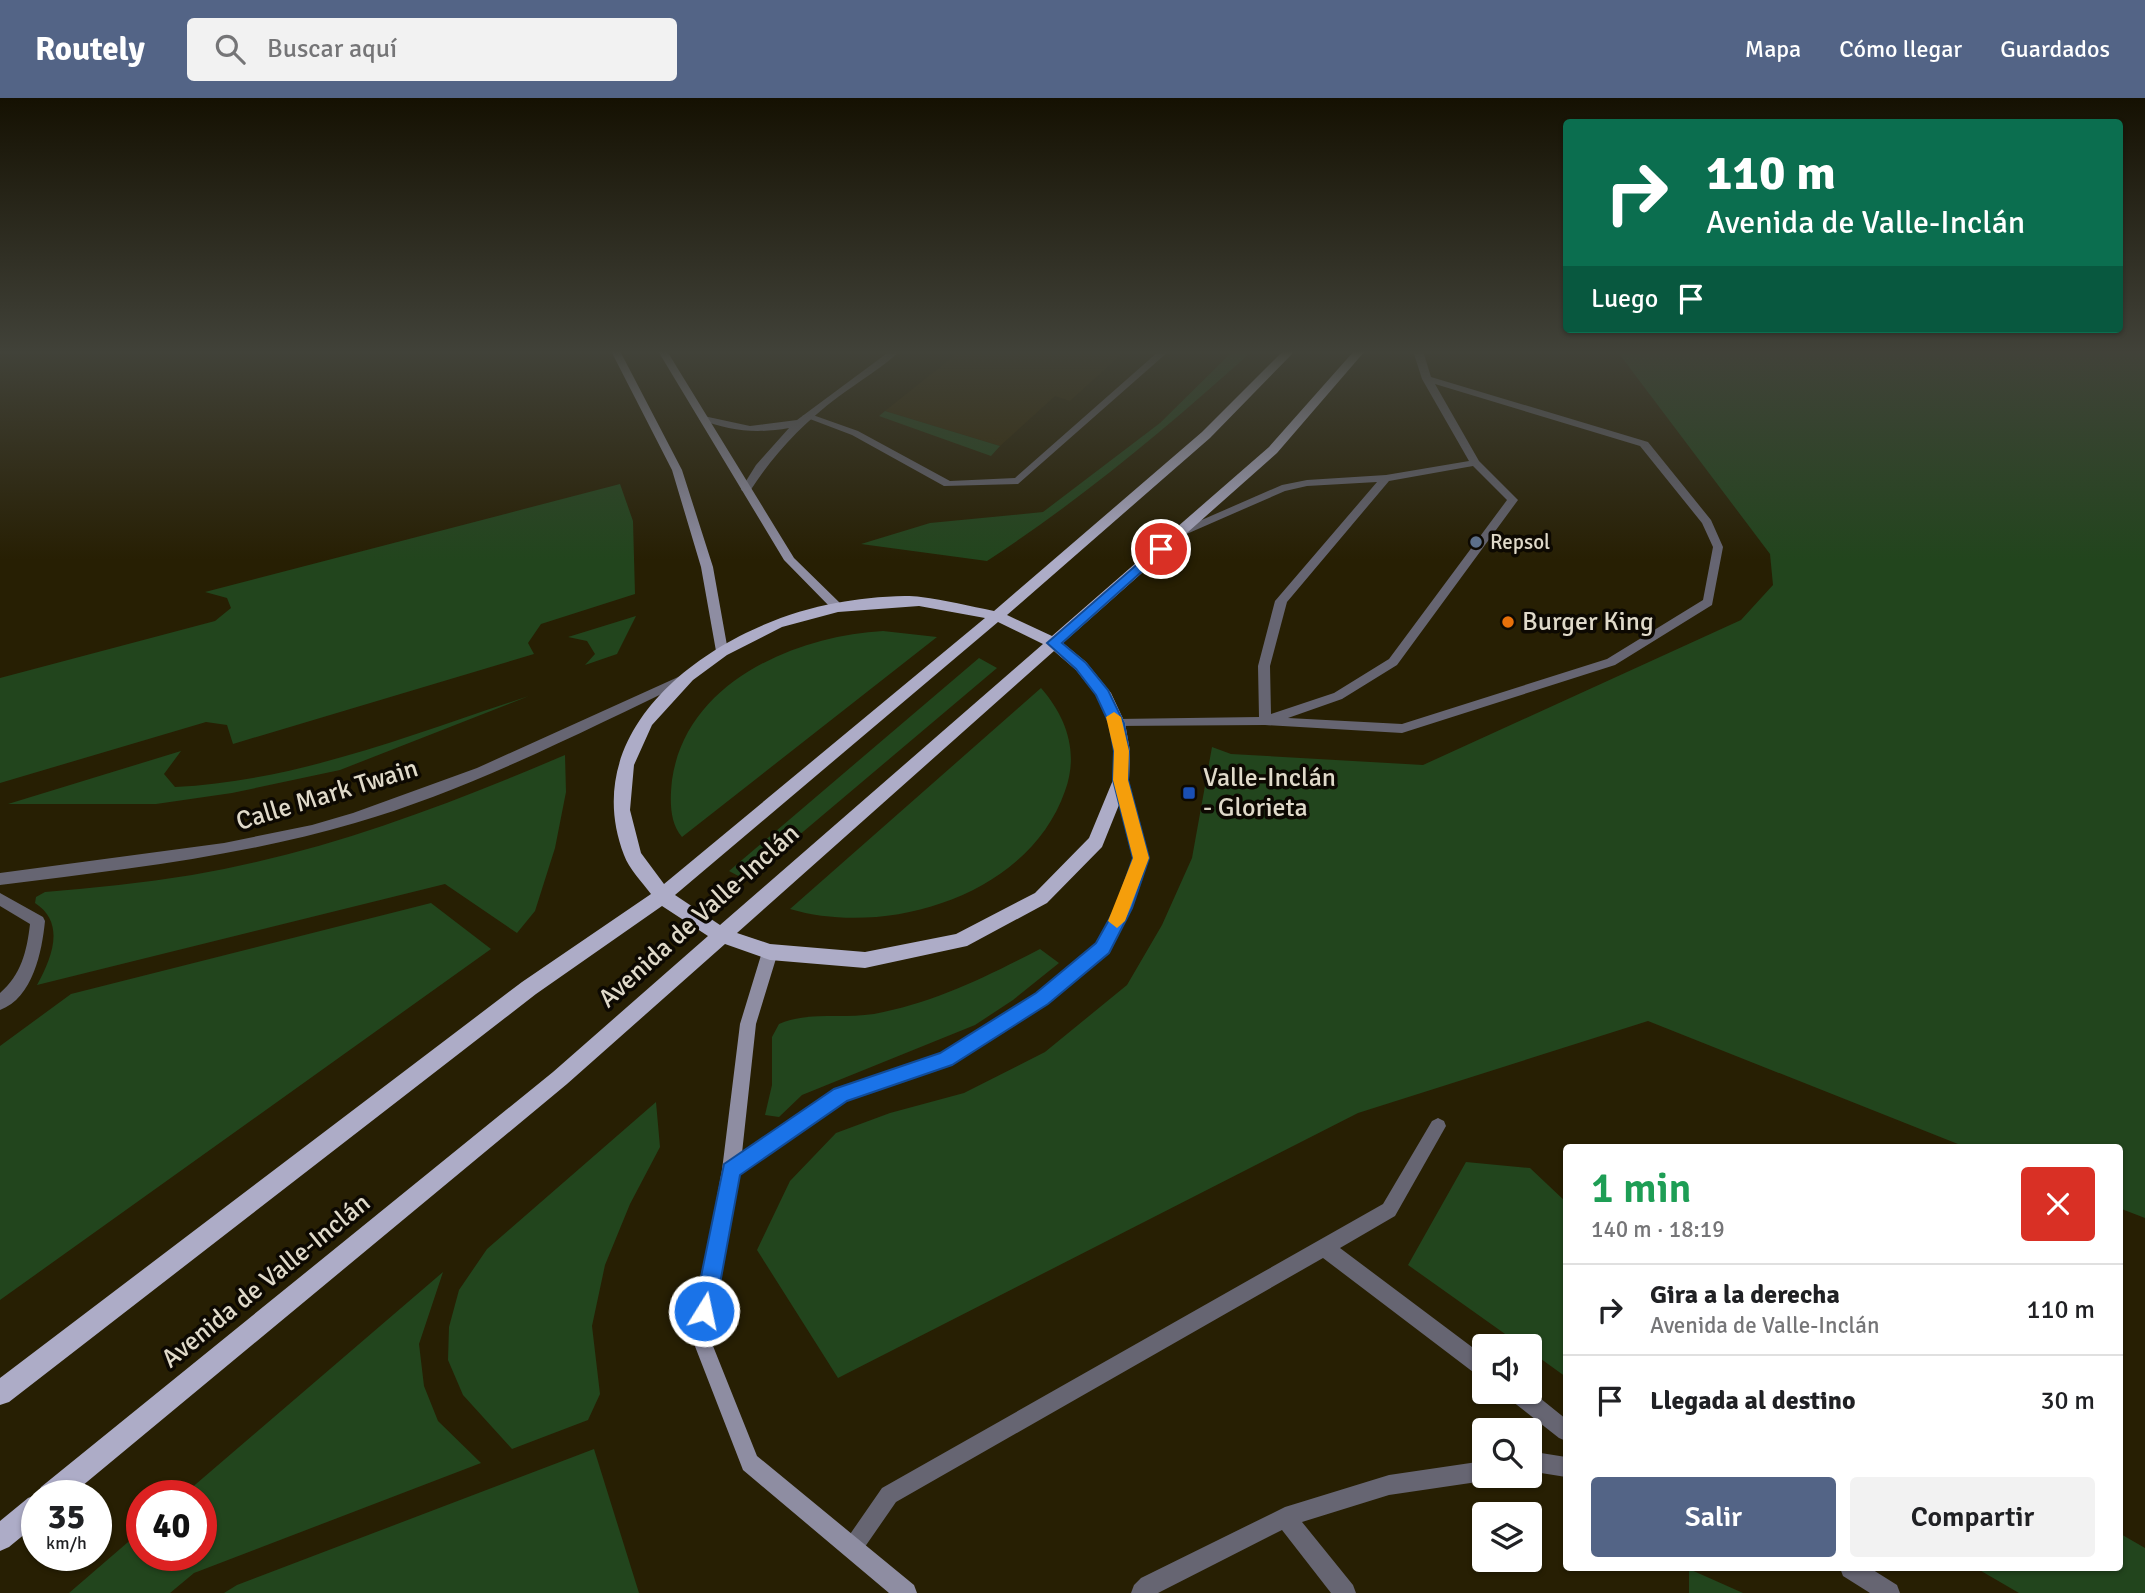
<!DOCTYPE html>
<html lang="es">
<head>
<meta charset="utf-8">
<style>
  :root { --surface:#fff; --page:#f2f2f2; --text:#202124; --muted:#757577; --line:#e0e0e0; --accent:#536486 }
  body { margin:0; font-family:Signika,sans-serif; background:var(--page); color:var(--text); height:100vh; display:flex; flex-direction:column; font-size:26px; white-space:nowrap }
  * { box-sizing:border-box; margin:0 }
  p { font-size:23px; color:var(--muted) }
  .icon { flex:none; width:38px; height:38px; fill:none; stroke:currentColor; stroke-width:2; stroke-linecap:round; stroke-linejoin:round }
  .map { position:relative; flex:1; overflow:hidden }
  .sheet { position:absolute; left:1563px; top:1046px; width:560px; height:427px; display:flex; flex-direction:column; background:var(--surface); border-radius:7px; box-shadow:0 2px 5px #0004 }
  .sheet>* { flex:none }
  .hud { position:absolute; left:1563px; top:21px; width:560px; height:214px; border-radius:7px; box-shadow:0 2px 5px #0004; background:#0b6e4f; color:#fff; overflow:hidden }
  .buttons { position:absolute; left:1472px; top:1236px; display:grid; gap:14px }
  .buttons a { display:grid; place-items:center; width:70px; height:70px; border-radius:7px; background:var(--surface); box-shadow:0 2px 5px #0004; font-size:35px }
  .speed { position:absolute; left:21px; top:1382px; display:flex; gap:14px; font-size:35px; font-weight:700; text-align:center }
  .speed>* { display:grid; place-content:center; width:91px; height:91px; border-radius:50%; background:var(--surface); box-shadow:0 2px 5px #0004; line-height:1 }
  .speed small { font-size:18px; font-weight:400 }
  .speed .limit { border:10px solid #d22; background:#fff; color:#111 }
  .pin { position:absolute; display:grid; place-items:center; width:60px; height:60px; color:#fff; margin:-30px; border:4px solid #fff; border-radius:50%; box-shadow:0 2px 7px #0007 }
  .me { position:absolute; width:77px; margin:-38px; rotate:10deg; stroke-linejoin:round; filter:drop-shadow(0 0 5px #0008) }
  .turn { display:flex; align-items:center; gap:24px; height:147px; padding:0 28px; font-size:32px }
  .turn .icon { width:91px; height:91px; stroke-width:2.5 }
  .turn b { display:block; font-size:49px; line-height:60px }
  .then { display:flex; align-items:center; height:66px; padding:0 28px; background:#0003; gap:14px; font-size:26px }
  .round { display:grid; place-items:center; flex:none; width:74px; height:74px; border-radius:7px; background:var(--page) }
  .overview { display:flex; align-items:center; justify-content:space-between; height:119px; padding:0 28px }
  h1 { font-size:42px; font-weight:600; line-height:52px; color:#1e9e55 }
  .cta { display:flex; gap:14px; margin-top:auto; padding:14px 28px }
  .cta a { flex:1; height:80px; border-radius:7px; background:var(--accent); color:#fff; font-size:28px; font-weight:600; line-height:80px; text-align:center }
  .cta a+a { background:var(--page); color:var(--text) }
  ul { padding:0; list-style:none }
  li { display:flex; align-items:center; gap:21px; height:91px; padding:0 28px; border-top:2px solid var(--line) }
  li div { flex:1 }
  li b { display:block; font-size:26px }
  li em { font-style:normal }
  header { display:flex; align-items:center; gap:42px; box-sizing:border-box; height:98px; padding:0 35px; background:var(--accent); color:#fff }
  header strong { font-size:33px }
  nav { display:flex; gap:38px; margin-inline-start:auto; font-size:24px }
  .search { width:490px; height:63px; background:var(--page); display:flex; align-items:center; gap:18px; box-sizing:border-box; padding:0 24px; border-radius:7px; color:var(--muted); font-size:26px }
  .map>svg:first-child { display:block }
  .built { fill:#322704 }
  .green { fill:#22451d }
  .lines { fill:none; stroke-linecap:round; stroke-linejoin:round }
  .lane { fill:#666572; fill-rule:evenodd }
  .street { fill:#666572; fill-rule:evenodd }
  .secondary { fill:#8e8da2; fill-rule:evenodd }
  .primary { fill:#adacc7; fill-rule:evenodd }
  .route { fill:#1a73e8; stroke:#114b97; stroke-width:2 }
  .slow { fill:#f59e0b }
  .service-dot { fill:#5c6f8a; stroke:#0d0902; stroke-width:2.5 }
  .food-dot { fill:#e8710a; stroke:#0d0902; stroke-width:2.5 }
  .transit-dot { fill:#1a4fb4; stroke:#0d0902; stroke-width:2.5 }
  .labels { text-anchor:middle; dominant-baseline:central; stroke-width:7; stroke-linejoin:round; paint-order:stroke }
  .far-poi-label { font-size:21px; fill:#e0daca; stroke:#0d0902; text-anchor:start }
  .poi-label { font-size:26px; fill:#e0daca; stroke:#0d0902; text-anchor:start }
  .street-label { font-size:26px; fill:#e0daca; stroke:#0d0902 }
</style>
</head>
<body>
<header>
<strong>Routely</strong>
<div class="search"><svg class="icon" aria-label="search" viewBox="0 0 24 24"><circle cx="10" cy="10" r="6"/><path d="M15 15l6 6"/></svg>Buscar aquí</div>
<nav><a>Mapa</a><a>Cómo llegar</a><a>Guardados</a></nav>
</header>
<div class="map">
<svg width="2145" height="1495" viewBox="0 0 2145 1495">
  <rect width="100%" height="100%" fill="#271f03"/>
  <!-- built -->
  <path class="built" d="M960 253H1125L1070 303 1055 298 1000 348 885 313Z"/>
  <!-- green -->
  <path class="green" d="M1233 253H1252C1168 329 1082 401 987 463L861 446 930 425 1043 414 1160 325Z
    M1617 253H2145V1120L2119 1110V1050H1968L1648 923 1358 1015 838 1280 757 1152 790 1083 836 1035 890 1015 964 995 1045 954 1127 887 1162 827 1192 760 1212 649 1231 656 1423 667 1741 522 1773 487 1770 456Z
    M885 313 1000 348 991 358 879 318Z
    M620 386 633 423 635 496 541 526 528 545 534 556 233 646 227 627 206 624 0 685V580L215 523 231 510 227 500 205 494Z
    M636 518 617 556 585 567 595 556 587 543 568 539Z
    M883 533 937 539 682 739C669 724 670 701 672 682 686 584 795 538 883 533Z
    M979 560 997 570 746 782 729 773Z
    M1041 590C1067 620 1079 655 1065 693 1029 797 888 840 790 811Z
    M529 598 340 672 232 695 156 706H8L181 653 164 676 175 689C298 683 413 636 529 598Z
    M565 657 566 694 555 750 535 813 517 835 445 786 37 887C52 860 66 825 35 805L36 799 45 794C94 790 143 785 192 777 322 755 445 708 565 657Z
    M431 805 491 851 0 1202V948L71 896Z
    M1040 851 1059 865 1013 902 975 927 802 997 779 1019 765 1017 772 987V939L779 926C809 913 842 921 874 916 934 905 986 879 1040 851Z
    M656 1004 660 1049 630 1106 605 1167 592 1228 600 1296 588 1322 512 1351 463 1297 448 1262 449 1229 459 1192 487 1151Z
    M1466 1064 1530 1070 1566 1104V1279L1530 1253V1248H1522L1408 1167Z
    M443 1174 419 1246 424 1288 438 1323 481 1365 194 1475 170 1495H69L142 1432V1458H201V1398H182Z
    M594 1351 639 1495H224L237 1487Z
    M2119 1435 2145 1450V1495H2019L1976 1470H2119Z
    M1689 1471 1743 1495H1689Z"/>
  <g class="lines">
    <!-- lane -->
    <path class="lane" d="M1159 253H1169L1018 386 944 388 852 337 802 318 810 316 858 333 950 383 1015 380Z
      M1413 253H1423L1431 279 1648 344 1711 422 1723 449 1712 507 1615 567 1402 635 1265 627 1112 628 1111 625 1112 622 1117 621 1259 619 1258 568 1275 503 1377 384 1307 388 1285 393 1182 438H1174V434L1282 387 1307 382 1386 377 1469 363 1422 281ZM1435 286 1640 348 1702 425 1713 449 1703 502 1607 561 1402 626 1288 620 1342 601 1397 567 1518 402 1479 363ZM1473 368 1507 402 1389 561 1334 595 1271 616 1270 568 1287 504 1389 383Z
      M1438 1020 1444 1023 1446 1028 1395 1118 1340 1150 1484 1258V1280L1477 1277 1323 1160 896 1404 860 1456 853 1460 846 1456 842 1449 846 1442 882 1390 1383 1106 1432 1023Z
      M1530 1292 1566 1321V1343L1559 1340 1508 1300 1505 1293Z"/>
    <!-- street -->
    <path class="street" d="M890 253H900C882 270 858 284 838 299 802 326 774 356 750 393H742L741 391 756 367 789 330C756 336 730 333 699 321V317L750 328 797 322Z
      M687 575 691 576 693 579 691 582C581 634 472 691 355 725 239 759 119 772 0 787V775L224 745 312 727 353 715 477 670Z
      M0 795 43 819 45 823C42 853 33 900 0 912V895C21 877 27 853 30 826L0 808Z
      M1541 1355 1566 1359V1379L1541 1375 1530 1376V1356Z
      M1484 1363V1377H1492L1484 1383 1389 1397 1302 1424 1353 1487 1356 1495H1331L1282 1432 1158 1495H1131L1134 1487 1141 1480 1285 1409 1389 1377Z
      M1840 1470H1870L1897 1487 1900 1495H1870L1843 1478Z"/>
    <!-- secondary -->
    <path class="secondary" d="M611 253H620L682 372 713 469 728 553 726 556H718L716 553 701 469 672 372Z
      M658 253H667L794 460 841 506V512H833L784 462Z
      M1121 677 1128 682 1148 760 1131 810 1107 854 1047 906 952 966 846 1003 739 1077 709 1238 757 1358 914 1487 917 1495H889L743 1372 691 1238 722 1072 740 926 762 854 765 850 770 848 775 850 778 854 756 926 742 1055 835 992 941 956 1037 896 1097 846 1117 809 1134 760 1114 682Z"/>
    <!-- primary -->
    <path class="primary" d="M1283 253H1295L1210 340 1007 517 1052 538 1269 349 1354 253H1365L1277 355 1063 545 1086 564 1111 595 1125 625 1130 653 1129 682 1102 749 1047 805 967 848 865 870 770 862 725 846 567 986 70 1398H37V1426L9 1449 0 1453V1423L28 1400 38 1396 41 1389 553 974 708 838 662 808 536 896 9 1304 0 1307V1280L522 884 651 796C642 784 629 771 624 757 573 623 723 525 836 505 859 501 899 496 921 499 945 502 970 508 994 513L1202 334ZM919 508 985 520 664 786 641 755 630 712 634 667 652 627 693 582 727 557 782 529 838 514ZM998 524 1043 546 720 827 675 797ZM1054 553 1076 572 1096 597 1109 625 1114 653 1113 682 1089 740 1035 795 956 836 865 854 770 846 737 835Z"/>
  </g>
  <!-- sky -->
  <linearGradient id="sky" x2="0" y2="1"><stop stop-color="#151102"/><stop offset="0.55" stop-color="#414239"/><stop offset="1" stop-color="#414239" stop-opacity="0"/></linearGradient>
  <rect width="2145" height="462" fill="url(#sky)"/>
  <!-- route -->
  <path class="route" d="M1157 449 1167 451 1062 545 1086 565 1108 592 1124 625 1129 653 1128 682 1149 760 1132 810 1109 855 1048 906 952 967 847 1003 740 1077 715 1213 712 1221 704 1224 697 1221 694 1213 724 1066 834 991 940 955 1036 895 1096 845 1116 809 1133 760 1113 682 1114 653 1109 625 1096 597 1076 571 1047 545Z"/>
  <!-- slow -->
  <path class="slow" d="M1114 614 1121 619 1129 653 1128 682 1149 760 1125 823 1117 830 1108 823 1133 760 1113 682 1114 653 1106 619Z"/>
  <!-- markers -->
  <circle class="service-dot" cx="1476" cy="444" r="7"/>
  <circle class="food-dot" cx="1508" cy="524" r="7"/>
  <rect class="transit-dot" x="1182" y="688" width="14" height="14" rx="3.5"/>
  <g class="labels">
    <!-- far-poi labels -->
    <g class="far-poi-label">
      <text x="1490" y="444">Repsol</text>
    </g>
    <!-- poi labels -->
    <g class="poi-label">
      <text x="1522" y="524">Burger King</text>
      <text x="1203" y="680">Valle-Inclán<tspan x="1203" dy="30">- Glorieta</tspan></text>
    </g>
    <!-- street labels -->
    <g class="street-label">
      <text transform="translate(327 697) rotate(-17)">Calle Mark Twain</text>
      <text transform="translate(699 818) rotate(-42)">Avenida de Valle-Inclán</text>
      <text transform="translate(266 1183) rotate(-39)">Avenida de Valle-Inclán</text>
    </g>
  </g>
</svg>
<div class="buttons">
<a><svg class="icon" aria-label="sound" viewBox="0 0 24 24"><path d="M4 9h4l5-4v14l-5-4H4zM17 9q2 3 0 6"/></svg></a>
<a><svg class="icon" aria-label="search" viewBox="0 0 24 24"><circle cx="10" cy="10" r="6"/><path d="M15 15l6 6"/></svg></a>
<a><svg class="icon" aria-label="layers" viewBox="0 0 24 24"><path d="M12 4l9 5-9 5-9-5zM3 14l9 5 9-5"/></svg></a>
</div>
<div class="speed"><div>35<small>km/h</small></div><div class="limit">40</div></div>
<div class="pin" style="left:1161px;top:451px;background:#d93025"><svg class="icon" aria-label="arrive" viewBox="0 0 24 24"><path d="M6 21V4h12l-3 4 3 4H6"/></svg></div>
<svg class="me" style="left:704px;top:1213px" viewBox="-20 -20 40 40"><circle r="17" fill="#1a73e8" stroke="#fff" stroke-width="3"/><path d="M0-11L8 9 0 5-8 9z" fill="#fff"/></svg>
<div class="hud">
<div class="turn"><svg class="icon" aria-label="right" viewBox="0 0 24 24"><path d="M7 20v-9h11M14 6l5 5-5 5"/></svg><div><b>110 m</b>Avenida de Valle-Inclán</div></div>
<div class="then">Luego<svg class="icon" aria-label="arrive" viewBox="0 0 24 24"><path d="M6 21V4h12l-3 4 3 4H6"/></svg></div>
</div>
<section class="sheet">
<div class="overview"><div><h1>1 min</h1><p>140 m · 18:19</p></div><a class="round" style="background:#d93025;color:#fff"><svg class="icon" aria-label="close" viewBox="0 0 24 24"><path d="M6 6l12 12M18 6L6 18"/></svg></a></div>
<ul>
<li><svg class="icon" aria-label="right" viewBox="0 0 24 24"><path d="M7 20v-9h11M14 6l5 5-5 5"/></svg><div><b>Gira a la derecha</b><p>Avenida de Valle-Inclán</p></div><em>110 m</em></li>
<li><svg class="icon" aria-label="arrive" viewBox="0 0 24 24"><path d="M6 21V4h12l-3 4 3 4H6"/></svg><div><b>Llegada al destino</b></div><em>30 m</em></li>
</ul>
<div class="cta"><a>Salir</a><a>Compartir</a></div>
</section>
</div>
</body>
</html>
